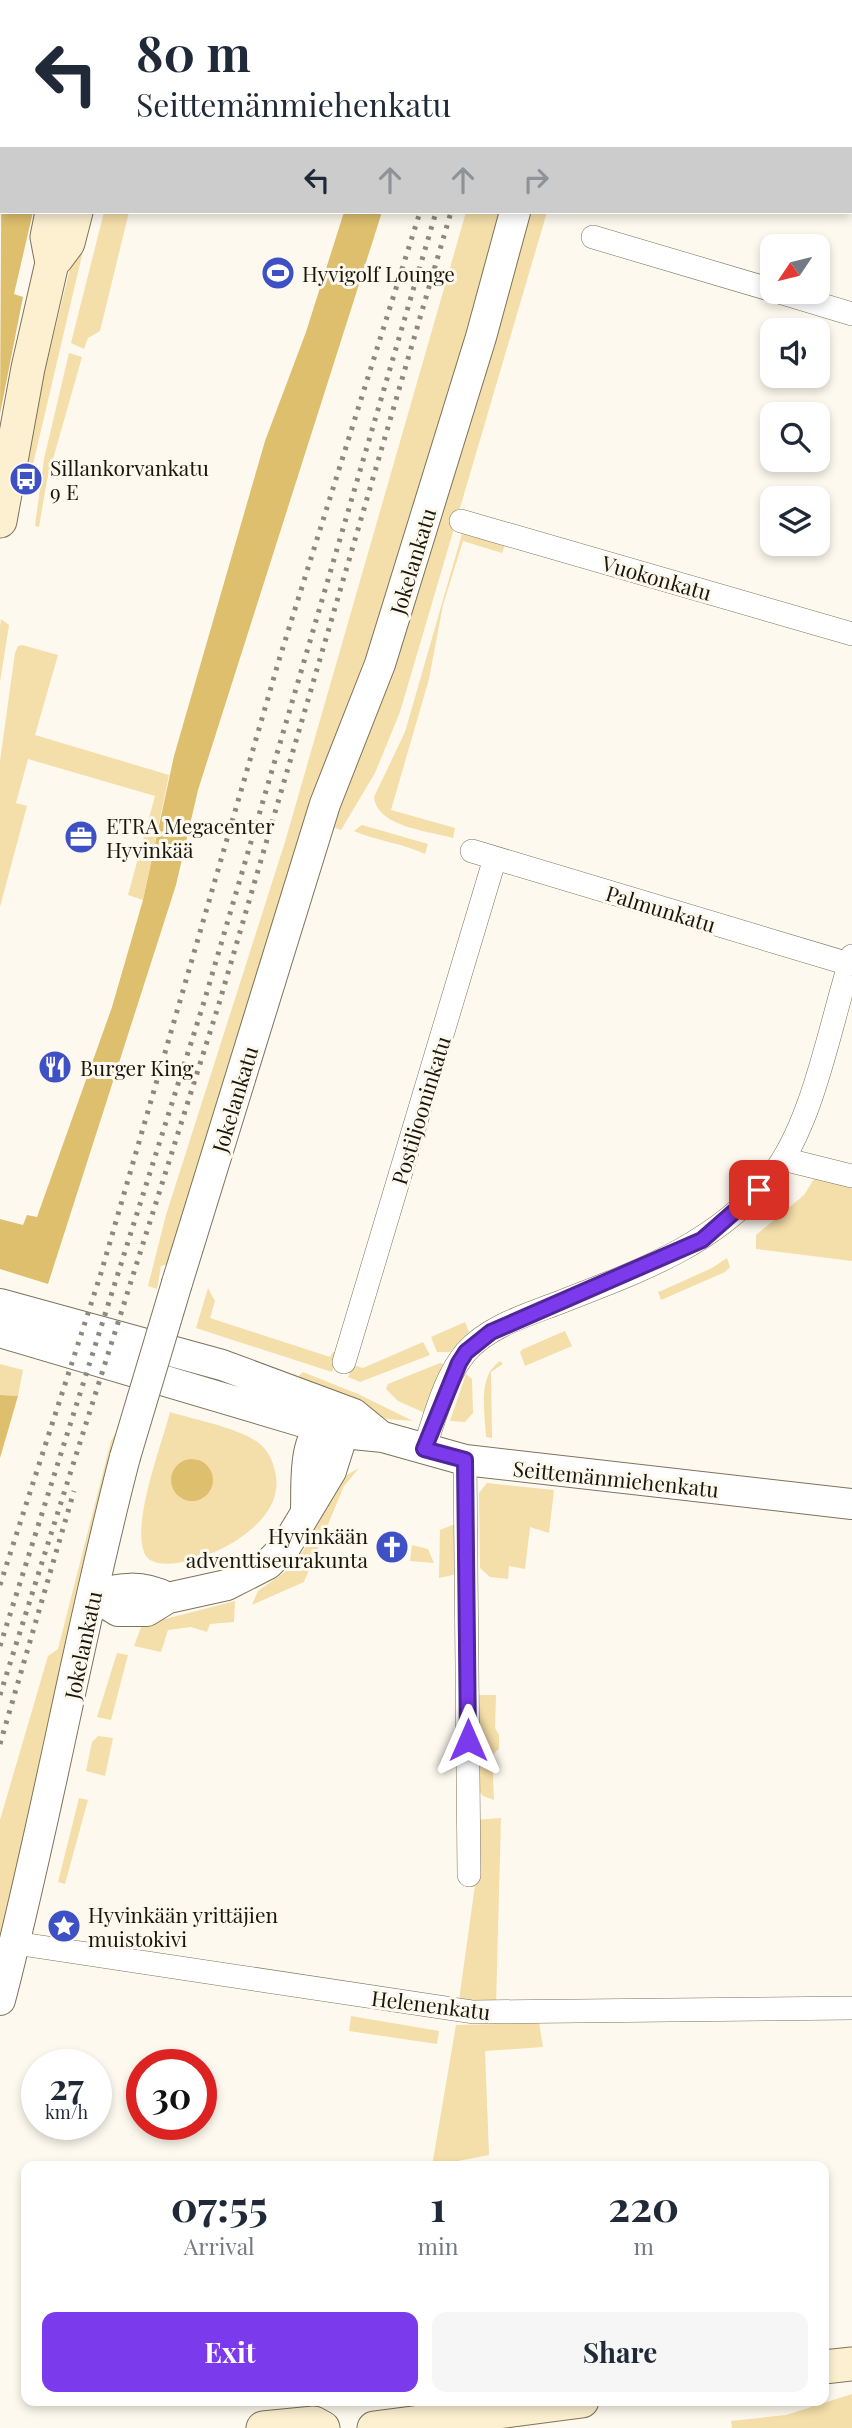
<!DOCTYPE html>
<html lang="en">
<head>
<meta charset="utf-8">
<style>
  :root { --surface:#fff; --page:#f6f6f7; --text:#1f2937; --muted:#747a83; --accent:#7c3aed }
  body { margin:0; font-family:"Playfair Display",serif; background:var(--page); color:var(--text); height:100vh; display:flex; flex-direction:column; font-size:26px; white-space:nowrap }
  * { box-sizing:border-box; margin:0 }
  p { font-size:23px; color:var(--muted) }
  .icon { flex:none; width:38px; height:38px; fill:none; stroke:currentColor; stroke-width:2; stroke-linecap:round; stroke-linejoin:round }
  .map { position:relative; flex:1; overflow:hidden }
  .sheet { position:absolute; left:21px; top:2161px; width:808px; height:245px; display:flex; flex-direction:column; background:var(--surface); border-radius:14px; box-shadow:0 4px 10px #0003 }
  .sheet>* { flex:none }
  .guide { position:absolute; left:0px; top:0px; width:852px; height:214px; box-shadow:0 4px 10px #0003; background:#fff; color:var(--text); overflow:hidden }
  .needle { width:46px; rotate:235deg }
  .tools { position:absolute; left:760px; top:234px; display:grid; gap:14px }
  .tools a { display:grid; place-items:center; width:70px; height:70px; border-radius:14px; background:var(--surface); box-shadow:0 4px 10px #0003; font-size:35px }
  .speed { position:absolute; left:21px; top:2049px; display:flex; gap:14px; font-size:35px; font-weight:700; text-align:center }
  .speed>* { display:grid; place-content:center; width:91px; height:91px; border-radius:50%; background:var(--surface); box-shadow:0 4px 10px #0003; line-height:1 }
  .speed small { font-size:18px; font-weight:400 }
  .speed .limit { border:10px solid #d22; background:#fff; color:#111 }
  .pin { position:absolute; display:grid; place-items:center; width:60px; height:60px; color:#fff; margin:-30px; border-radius:14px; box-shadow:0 4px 10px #0006 }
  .me { position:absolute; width:77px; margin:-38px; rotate:0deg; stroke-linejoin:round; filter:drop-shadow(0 0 5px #0008) }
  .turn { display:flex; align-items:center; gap:24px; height:147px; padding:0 21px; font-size:32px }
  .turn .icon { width:91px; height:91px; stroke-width:2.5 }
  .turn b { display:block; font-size:49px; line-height:60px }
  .lanes { display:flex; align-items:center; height:66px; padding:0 21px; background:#0003; justify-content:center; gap:35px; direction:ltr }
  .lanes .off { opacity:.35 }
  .eta { display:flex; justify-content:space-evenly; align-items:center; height:119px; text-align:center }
  .eta b { font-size:42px; font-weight:700; line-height:49px }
  .cta { display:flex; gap:14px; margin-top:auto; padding:14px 21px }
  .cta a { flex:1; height:80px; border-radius:14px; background:var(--accent); color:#fff; font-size:28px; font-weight:700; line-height:80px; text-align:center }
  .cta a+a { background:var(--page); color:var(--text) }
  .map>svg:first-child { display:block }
  .green { fill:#f4dea9; fill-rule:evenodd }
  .forest { fill:#debf6e }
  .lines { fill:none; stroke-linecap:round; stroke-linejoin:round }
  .minor-casing { stroke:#7d735b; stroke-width:24 }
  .tertiary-casing { stroke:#7d735b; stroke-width:32 }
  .secondary-casing { stroke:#7d735b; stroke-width:35 }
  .minor { stroke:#fff; stroke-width:23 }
  .tertiary { stroke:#fff; stroke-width:30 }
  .secondary { stroke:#fcf0d0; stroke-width:33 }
  .rail { stroke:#8d897f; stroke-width:5; stroke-dasharray:3.5 7; stroke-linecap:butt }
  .tertiary-bridge-casing { stroke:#7d735b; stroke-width:32; stroke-linecap:butt }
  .tertiary-bridge { stroke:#fff; stroke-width:30 }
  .route-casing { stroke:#51269a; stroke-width:18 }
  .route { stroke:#7c3aed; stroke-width:12 }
  .labels { text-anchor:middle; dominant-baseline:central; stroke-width:6; stroke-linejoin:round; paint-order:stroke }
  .poi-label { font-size:21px; fill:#1b170e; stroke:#fef9ee; text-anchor:start }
  .street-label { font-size:21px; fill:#1b170e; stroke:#fef9ee }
</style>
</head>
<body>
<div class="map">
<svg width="852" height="2428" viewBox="0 0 852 2428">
  <rect width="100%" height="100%" fill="#fef9ee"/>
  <!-- green -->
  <path class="green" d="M104 212H129L100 331 88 338 84 349 71 343Z
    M466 212H502L385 610 299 838 168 1264 161 1266 157 1289 148 1286 166 1215 285 842Z
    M528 212H547L400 712 375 773 341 830 332 827 398 652Z
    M80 228 86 238 31 473 25 472 39 395Z
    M69 353 82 357 47 480 39 527 35 526 44 459Z
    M462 534 505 545 502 553 463 541 443 605 429 679 391 810 455 828 453 838C429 831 377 827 374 797L405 732Z
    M1 619 9 625 0 682V627Z
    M22 645 58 655 35 735 169 775 143 900 128 895 155 796 28 759 16 803 27 806 0 907V761L15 653 18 646Z
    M362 825 428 844 425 854C402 843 377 841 354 831Z
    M814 1179 852 1187V1261L756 1249V1235L804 1195Z
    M727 1258 730 1267 725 1272 661 1300 658 1292 661 1291 712 1268Z
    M208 1288 215 1301 210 1318 330 1357 333 1352 339 1354 332 1372 196 1328Z
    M465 1322 469 1332 450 1352H437L431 1337Z
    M565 1331 572 1346 525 1366 520 1352 523 1349Z
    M423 1342 430 1355 360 1382 348 1377 353 1365 363 1368Z
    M500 1361 503 1364 491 1372 492 1438 486 1437C485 1412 477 1377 500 1361Z
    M440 1363 444 1364 425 1413 398 1401 386 1389 388 1384Z
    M0 1364 23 1370 18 1396 0 1395Z
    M303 1372 358 1394 413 1421 387 1419 293 1381Z
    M466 1374 472 1379 473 1413 465 1422 450 1421Z
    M170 1412C196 1420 240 1428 260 1444 269 1452 273 1461 275 1472 292 1535 164 1583 146 1556 129 1529 162 1444 170 1412ZM194 1459 200 1461 213 1477 210 1491 199 1499C184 1500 173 1496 171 1479L181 1462Z
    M121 1424 11 1904 0 1934V1820L48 1656 58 1649 111 1441Z
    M359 1468 344 1486 304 1582 252 1605 258 1591 285 1572 303 1551 343 1477Z
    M487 1483 554 1490 549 1533 530 1527 525 1569 509 1566 508 1579 490 1577 480 1568 479 1493Z
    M455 1524 457 1574 439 1578 440 1530Z
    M412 1545 428 1549 434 1563 410 1561Z
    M235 1601 234 1622 210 1624 207 1632 191 1627 168 1630 161 1652 134 1646 142 1625Z
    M117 1653 128 1655 111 1720 97 1717Z
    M478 1695H496L495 1728 499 1735V1749L492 1755 494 1800 483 1796 476 1787Z
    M98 1736 113 1738 105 1776 86 1771 92 1742Z
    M79 1798 88 1800 65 1884 58 1882Z
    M501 1818 496 2003 459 2000 476 1878 475 1820Z
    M351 2016 439 2031 437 2044 349 2031Z
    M539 2023 543 2047 485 2051 489 2155 432 2166 456 2025Z
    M852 2394V2428H732L731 2421 786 2415Z"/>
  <!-- forest -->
  <path class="forest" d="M2 74V212H33L14 294 23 297 0 414Z
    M344 212H382L198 790 176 885 48 1284 0 1269V1219L23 1225 27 1215 37 1217 112 1007 143 900 174 756 265 441 306 332Z
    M0 1395 18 1396 0 1458Z
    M171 1480a21 21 0 1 1 42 0a21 21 0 1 1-42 0Z"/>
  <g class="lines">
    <defs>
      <path id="minor" d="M10 2V0
        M0 41 2 34
        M593 237 772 290
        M779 292 852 314
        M461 521 852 634
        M472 851 849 964
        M783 1159 852 1176
        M344 1362 495 858
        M424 1449C435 1418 444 1378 466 1352 489 1326 527 1315 558 1303 639 1271 712 1247 770 1178 814 1124 830 1023 852 956
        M465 1460 469 1875
        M15 1943 473 2012 852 2008"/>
      <path id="tertiary" d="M572 2 573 0
        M177 1283 325 804 380 664 481 337 515 212
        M0 1304 222 1365 354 1414 382 1437
        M0 1332 317 1426 343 1433 383 1437 465 1460 852 1504
        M306 1510C307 1475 302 1438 332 1414
        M92 1595 118 1611H147L168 1598 227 1585 268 1564 286 1546 331 1471 343 1433 340 1414
        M92 1595C121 1588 141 1584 168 1598
        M0 2000C47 1820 78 1637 125 1457"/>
      <path id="secondary" d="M105 2V0
        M129 2 130 0
        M56 259 68 243 76 212
        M0 521 28 368 52 263 47 237 52 212
        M824 2367 852 2364
        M263 2428 314 2423 323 2428
        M374 2428 582 2401"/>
    </defs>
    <!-- minor casing -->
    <use href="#minor" class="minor-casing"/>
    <!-- tertiary casing -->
    <use href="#tertiary" class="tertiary-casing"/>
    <!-- secondary casing -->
    <use href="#secondary" class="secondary-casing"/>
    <!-- minor -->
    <use href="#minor" class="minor"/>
    <!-- tertiary -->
    <use href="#tertiary" class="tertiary"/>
    <!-- secondary -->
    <use href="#secondary" class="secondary"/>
    <!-- rail -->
    <path class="rail" d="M493 2 494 0
      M512 2 513 0
      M0 1585 101 1273 279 660 420 212
      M0 1646 204 1002 436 212
      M0 1695 218 1007 451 212
      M0 1744 74 1491"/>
    <defs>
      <path id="tertiary-bridge" d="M125 1457 177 1283"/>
    </defs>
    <!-- tertiary-bridge casing -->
    <use href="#tertiary-bridge" class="tertiary-bridge-casing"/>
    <!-- tertiary-bridge -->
    <use href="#tertiary-bridge" class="tertiary-bridge"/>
  </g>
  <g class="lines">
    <defs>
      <path id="route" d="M468 1740 465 1460 424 1449 459 1363 466 1352 491 1332 702 1240 759 1190"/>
    </defs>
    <!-- route casing -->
    <use href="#route" class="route-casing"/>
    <!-- route -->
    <use href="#route" class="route"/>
  </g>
  <!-- icons -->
  <defs>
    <symbol id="stadium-disc" viewBox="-11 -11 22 22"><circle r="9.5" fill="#3e51c4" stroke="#fef9ee"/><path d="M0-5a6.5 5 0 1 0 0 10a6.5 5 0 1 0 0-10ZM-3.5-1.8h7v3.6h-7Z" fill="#fff"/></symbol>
    <symbol id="bus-disc" viewBox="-11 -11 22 22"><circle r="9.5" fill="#3e51c4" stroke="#fef9ee"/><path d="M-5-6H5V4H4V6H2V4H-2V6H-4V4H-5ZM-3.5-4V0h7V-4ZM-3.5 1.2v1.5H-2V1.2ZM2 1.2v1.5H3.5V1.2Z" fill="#fff"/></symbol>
    <symbol id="office-disc" viewBox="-11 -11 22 22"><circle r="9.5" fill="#3e51c4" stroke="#fef9ee"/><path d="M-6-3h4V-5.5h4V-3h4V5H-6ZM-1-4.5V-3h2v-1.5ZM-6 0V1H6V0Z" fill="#fff"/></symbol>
    <symbol id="restaurant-disc" viewBox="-11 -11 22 22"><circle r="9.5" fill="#3e51c4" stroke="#fef9ee"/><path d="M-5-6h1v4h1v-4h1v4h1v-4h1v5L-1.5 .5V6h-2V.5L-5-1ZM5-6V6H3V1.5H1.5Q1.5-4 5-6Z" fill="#fff"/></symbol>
    <symbol id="church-disc" viewBox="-11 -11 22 22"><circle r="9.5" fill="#3e51c4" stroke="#fef9ee"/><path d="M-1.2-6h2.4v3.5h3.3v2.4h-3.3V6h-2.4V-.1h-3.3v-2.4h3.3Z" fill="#fff"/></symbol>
    <symbol id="sight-disc" viewBox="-11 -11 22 22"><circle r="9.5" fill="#3e51c4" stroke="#fef9ee"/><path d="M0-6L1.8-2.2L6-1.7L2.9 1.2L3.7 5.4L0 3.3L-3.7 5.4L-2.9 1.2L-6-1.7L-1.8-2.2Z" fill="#fff"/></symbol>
  </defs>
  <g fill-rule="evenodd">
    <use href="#stadium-disc" x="259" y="254" width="38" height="38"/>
    <use href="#bus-disc" x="7" y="460" width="38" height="38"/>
    <use href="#office-disc" x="62" y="818" width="38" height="38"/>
    <use href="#restaurant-disc" x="36" y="1048" width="38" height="38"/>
    <use href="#church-disc" x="373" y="1528" width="38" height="38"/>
    <use href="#sight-disc" x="45" y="1907" width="38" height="38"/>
  </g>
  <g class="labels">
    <!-- poi labels -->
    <g class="poi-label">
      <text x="302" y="273">Hyvigolf Lounge</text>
      <text x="50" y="467">Sillankorvankatu<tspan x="50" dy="24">9 E</tspan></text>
      <text x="106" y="825">ETRA Megacenter<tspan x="106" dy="24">Hyvinkää</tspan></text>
      <text x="80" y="1067">Burger King</text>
      <text x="368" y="1535" text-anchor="end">Hyvinkään<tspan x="368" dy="24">adventtiseurakunta</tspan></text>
      <text x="88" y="1914">Hyvinkään yrittäjien<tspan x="88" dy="24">muistokivi</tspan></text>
    </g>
    <!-- street labels -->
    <g class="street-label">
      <text transform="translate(412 561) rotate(-73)">Jokelankatu</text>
      <text transform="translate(657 577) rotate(16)">Vuokonkatu</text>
      <text transform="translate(661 908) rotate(17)">Palmunkatu</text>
      <text transform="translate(234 1099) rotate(-73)">Jokelankatu</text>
      <text transform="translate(420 1110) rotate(-73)">Postiljooninkatu</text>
      <text transform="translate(616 1478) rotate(6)">Seittemänmiehenkatu</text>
      <text transform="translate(82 1645) rotate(-78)">Jokelankatu</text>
      <text transform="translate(431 2004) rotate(7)">Helenenkatu</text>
    </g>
  </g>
</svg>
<div class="tools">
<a><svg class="needle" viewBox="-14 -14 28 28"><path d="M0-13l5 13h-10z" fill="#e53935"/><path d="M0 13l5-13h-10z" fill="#747a83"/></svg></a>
<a><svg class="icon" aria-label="sound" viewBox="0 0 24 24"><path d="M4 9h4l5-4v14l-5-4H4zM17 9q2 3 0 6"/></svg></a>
<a><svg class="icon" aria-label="search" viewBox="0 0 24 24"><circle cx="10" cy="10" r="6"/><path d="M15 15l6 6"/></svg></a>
<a><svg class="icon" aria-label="layers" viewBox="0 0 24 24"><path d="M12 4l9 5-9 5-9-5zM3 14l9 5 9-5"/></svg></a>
</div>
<div class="speed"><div>27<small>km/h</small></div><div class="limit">30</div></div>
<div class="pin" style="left:759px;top:1190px;background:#d93025"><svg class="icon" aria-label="arrive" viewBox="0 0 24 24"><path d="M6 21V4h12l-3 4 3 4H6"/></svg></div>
<svg class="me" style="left:468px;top:1740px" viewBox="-20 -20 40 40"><path d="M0-17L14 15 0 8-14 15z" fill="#7c3aed" stroke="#fff" stroke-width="4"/></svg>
<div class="guide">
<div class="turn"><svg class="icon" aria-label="left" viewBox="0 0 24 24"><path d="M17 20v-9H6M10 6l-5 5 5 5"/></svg><div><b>80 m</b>Seittemänmiehenkatu</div></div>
<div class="lanes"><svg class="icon" aria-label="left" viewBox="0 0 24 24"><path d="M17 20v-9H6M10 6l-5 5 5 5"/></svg><svg class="icon off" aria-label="ahead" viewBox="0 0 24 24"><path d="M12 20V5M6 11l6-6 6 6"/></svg><svg class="icon off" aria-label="ahead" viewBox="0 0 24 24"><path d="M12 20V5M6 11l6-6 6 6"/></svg><svg class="icon off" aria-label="right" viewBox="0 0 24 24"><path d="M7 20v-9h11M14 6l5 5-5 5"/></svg></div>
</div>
<section class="sheet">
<div class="eta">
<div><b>07:55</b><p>Arrival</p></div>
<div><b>1</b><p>min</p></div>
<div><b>220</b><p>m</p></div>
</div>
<div class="cta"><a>Exit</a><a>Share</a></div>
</section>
</div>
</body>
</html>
